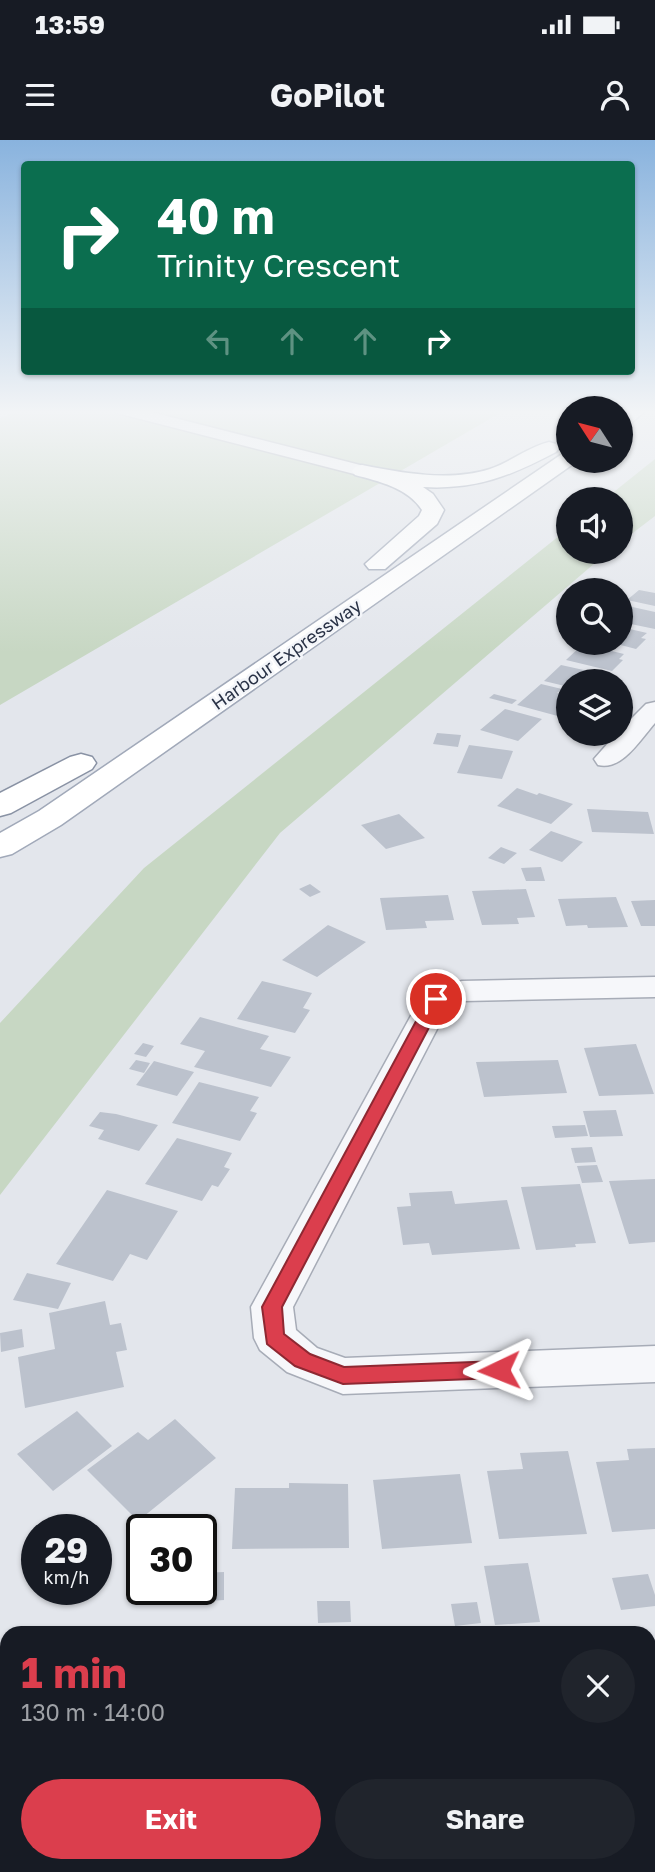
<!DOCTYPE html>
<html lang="en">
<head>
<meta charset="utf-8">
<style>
  :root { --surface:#171b24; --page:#20242c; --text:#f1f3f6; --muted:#9ea1a6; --accent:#db3e4d }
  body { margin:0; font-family:"Golos Text",sans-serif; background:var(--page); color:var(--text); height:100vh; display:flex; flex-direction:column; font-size:26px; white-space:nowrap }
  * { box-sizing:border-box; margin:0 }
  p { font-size:23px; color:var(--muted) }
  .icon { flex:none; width:38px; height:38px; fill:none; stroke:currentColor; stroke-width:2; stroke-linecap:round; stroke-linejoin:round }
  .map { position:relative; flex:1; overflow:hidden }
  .details { position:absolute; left:0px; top:1486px; width:656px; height:247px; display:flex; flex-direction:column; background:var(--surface); border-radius:21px 21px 0 0; box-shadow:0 2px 5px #0004 }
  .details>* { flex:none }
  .guide { position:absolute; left:21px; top:21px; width:614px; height:214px; border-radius:7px; box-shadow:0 2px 5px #0004; background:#0b6e4f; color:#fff; overflow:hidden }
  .needle { width:46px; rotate:306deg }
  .tools { position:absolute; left:556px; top:256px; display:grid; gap:14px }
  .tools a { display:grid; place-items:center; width:77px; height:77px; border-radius:50%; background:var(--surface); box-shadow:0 2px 5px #0004; font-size:35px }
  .speed { position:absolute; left:21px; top:1374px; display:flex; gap:14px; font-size:35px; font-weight:700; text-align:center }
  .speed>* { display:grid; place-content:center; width:91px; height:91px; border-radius:50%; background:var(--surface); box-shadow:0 2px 5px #0004; line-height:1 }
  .speed small { font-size:18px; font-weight:400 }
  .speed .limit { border:4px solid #111; border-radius:10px; background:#fff; color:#111 }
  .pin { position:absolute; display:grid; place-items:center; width:60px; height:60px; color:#fff; margin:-30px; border:4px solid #fff; border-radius:50%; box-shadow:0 2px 7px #0007 }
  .me { position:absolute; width:77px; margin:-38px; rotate:268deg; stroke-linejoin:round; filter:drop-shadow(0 0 5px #0008) }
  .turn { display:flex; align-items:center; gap:24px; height:147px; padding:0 21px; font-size:32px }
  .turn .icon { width:91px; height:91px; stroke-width:2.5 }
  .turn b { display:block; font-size:49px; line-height:60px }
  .lanes { display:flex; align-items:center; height:66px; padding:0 21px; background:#0003; justify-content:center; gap:35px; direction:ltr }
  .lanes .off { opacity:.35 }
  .round { display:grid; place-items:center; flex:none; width:74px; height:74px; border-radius:37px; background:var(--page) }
  .head { display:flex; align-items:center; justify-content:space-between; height:119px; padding:0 21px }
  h1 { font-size:42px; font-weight:700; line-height:52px; color:var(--accent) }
  .primary-button { display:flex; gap:14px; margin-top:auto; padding:14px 21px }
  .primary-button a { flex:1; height:80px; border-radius:42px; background:var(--accent); color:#fff; font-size:28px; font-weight:700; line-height:80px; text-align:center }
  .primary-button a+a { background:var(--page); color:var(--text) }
  .status { display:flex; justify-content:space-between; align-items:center; height:49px; padding:0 35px; background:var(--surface); direction:ltr }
  .status svg { height:19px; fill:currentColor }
  header { display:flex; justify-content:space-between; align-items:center; height:91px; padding:0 21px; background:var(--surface); font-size:32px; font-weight:700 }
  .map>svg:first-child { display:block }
  .green { fill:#c7d7c3 }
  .building { fill:#bcc2cd }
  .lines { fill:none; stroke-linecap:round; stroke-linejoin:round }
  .street-casing { stroke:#a7acb7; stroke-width:3 }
  .primary-casing { stroke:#a1a9b9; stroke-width:3 }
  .highway-casing { stroke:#8992a4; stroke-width:3 }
  .street { fill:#f6f7fa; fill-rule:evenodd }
  .primary { fill:#fff; fill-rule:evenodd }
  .highway { fill:#fff; fill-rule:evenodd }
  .route { fill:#db3e4d; stroke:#8e2832; stroke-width:2 }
  .labels { text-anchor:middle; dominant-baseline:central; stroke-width:5; stroke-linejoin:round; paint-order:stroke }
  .far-street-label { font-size:18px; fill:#293246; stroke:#f3f5f9 }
</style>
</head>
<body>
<div class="status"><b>13:59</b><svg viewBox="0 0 49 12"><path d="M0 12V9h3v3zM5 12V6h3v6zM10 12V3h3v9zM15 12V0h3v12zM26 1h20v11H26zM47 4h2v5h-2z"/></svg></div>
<header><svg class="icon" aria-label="menu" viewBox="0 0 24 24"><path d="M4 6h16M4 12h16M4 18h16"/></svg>GoPilot<svg class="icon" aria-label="person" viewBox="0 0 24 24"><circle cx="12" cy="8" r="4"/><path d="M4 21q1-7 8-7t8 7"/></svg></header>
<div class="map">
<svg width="655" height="1732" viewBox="0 0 655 1732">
  <rect width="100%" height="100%" fill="#e3e6ec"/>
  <!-- green -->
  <path class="green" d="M22 270H505L0 565V278Z
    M655 319V376L621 402V359H605Z
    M569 388V411H609L280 693 0 1055V883L144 728Z"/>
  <!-- building -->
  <path class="building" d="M639 450 655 453V466L627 460Z
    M628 466 655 472V489L621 482V473Z
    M621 487 647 493 641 498 646 499 636 509 613 503 621 502Z
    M583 504 624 514 619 519 623 520 612 531 566 520Z
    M561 525 602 534 596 541H569V547L544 541Z
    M541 544 562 549 557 553 569 556V574L565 578 517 565Z
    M494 554 517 560 512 564 489 558Z
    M505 569 542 579 518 601 480 590Z
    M437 593 461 595 458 607 433 604Z
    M469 605 513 611 502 639 457 633Z
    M517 648 537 655 539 653 573 664 551 684 497 666Z
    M587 669 648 672 654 694 592 692Z
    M399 674 425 698 386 709 361 685Z
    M551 691 583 702 562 722 529 710Z
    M501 707 517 713 504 724 488 718Z
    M541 727 545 741H526L521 728Z
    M310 744 321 752 310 757 299 749Z
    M526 749 535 777 517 778 519 784 482 785 472 751Z
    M448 755 454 780 425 781 427 788 386 790 380 758Z
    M616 757 628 787 588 788 587 785 566 786 558 759Z
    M655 760V786H641L631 761Z
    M328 785 366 802 317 837 282 820Z
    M262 841 312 853 303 868 310 870 295 893 237 879Z
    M200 877 269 896 260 909 291 917 271 947 194 927 205 911 180 904Z
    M143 903 154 906 146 917 134 914Z
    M636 904 654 954 599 956 584 908Z
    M136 920 150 923 144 933 129 929Z
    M558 920 567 953 484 957 476 922Z
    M154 921 194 932 177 956 136 945Z
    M199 942 259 957 250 971 257 973 240 1001 172 983Z
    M616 970 623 996 590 997 583 971Z
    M100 972 116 974 158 985 139 1011 98 999 104 990 89 986Z
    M585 985 588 996 555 998 552 986Z
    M177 998 232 1013 224 1027 230 1029 218 1047 212 1045 202 1061 145 1044Z
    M592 1007 596 1022 575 1023 571 1008Z
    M597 1025 603 1042 582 1043 577 1026Z
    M655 1039V1102L629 1104 609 1041Z
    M580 1044 596 1103 575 1104 576 1107 536 1110 521 1047Z
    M107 1050 178 1071 147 1120 130 1114 113 1141 56 1124Z
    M452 1051 455 1064 507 1060 520 1109 432 1115 429 1103 403 1105 397 1067 411 1066 409 1053Z
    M27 1133 71 1143 58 1169 13 1160Z
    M105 1161 110 1185 121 1183 127 1210 116 1212 124 1247 25 1268 18 1217 55 1209 49 1173Z
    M22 1189 24 1207 1 1212 0 1193Z
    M77 1271 112 1306 53 1351 17 1314Z
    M175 1279 216 1318 138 1381 87 1330 138 1292 148 1300Z
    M655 1308V1389L612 1392 596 1322 629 1320 627 1309Z
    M568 1311 587 1394 499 1399 487 1331 523 1329 520 1313Z
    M460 1334 472 1403 382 1409 373 1340Z
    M289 1343 348 1344 349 1408 232 1409 235 1348H289Z
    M79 1376 91 1390H72L67 1385Z
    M528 1423 540 1482 495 1485 484 1426Z
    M224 1432V1460L195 1462V1449H201V1433Z
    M648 1434 655 1455V1466L621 1470 612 1438Z
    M317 1461H350L351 1482 318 1483Z
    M477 1462 481 1483 455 1486 451 1464Z
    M655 1567V1599H654L649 1568Z
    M7 1630V1726H38L25 1732H4L0 1724V1633Z"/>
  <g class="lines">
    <defs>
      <path id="street" d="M115 270H143L368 327 371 331 362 336 117 273Z
        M655 562V583C640 600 622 631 598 625L594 619 617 593H621V589L646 564Z
        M655 837V857L464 861 449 866 293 1167 296 1190 317 1208 345 1218 655 1206V1242L343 1254 287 1232 260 1210 254 1198 251 1167 424 852 462 841Z"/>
      <path id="primary" d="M625 270H646L628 286 621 288V273Z
        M549 302 556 304 559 308 556 312C510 336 477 350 423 347L433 354 444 370 437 384 385 429H369L365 424 419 376 422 370C408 348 378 341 355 335L352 331 355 327 362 325C403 333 449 342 490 329 511 322 528 307 549 302Z
        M569 312V320H578L576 322 61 685 12 714 0 717V693L39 671 562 314Z"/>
      <path id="highway" d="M81 614 92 617 96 623 92 629 11 673 0 676V653L70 617Z"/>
    </defs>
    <!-- street casing -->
    <use href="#street" class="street-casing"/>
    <!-- primary casing -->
    <use href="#primary" class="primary-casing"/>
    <!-- highway casing -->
    <use href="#highway" class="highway-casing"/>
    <!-- street -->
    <use href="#street" class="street"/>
    <!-- primary -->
    <use href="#primary" class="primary"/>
    <!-- highway -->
    <use href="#highway" class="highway"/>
  </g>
  <!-- sky -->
  <linearGradient id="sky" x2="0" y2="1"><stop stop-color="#89b3de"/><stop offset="0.53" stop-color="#f2f4f6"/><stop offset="1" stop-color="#f2f4f6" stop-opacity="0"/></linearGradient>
  <rect width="655" height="513" fill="url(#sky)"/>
  <!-- route -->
  <path class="route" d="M436 854 444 859 282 1167 284 1194 310 1214 344 1227 499 1221 507 1224 510 1230 507 1236 499 1238 343 1244 295 1226 267 1204 262 1167 428 859Z"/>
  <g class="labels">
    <!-- far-street labels -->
    <g class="far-street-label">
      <text transform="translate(286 514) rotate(-35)">Harbour Expressway</text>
    </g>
  </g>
</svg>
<div class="tools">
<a><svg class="needle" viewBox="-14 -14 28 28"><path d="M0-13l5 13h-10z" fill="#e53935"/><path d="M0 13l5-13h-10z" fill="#9ea1a6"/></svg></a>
<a><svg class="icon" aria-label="sound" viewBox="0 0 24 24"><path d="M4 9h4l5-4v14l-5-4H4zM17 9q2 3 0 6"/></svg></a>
<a><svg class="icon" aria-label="search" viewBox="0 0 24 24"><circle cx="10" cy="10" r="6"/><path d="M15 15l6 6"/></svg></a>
<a><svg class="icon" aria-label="layers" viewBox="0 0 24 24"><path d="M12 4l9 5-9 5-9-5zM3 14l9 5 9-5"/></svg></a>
</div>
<div class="speed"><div>29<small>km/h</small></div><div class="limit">30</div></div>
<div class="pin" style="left:436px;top:859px;background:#d93025"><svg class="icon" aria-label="arrive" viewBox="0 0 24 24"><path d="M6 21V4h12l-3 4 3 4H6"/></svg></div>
<svg class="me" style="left:499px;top:1230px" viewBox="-20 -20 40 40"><path d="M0-17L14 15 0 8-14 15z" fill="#db3e4d" stroke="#fff" stroke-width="4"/></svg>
<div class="guide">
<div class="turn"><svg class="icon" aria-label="right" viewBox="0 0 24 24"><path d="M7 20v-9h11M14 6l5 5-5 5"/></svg><div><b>40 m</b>Trinity Crescent</div></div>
<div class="lanes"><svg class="icon off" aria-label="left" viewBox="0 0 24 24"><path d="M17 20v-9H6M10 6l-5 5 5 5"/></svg><svg class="icon off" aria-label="ahead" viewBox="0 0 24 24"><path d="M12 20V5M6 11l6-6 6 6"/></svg><svg class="icon off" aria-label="ahead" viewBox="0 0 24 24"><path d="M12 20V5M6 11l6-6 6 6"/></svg><svg class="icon" aria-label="right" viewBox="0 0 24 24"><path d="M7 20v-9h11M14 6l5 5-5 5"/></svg></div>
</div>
<section class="details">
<div class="head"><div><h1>1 min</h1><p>130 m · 14:00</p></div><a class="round"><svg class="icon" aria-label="close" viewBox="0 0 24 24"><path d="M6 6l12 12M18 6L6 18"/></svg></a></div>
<div class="primary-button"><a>Exit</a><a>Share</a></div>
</section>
</div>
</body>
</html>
